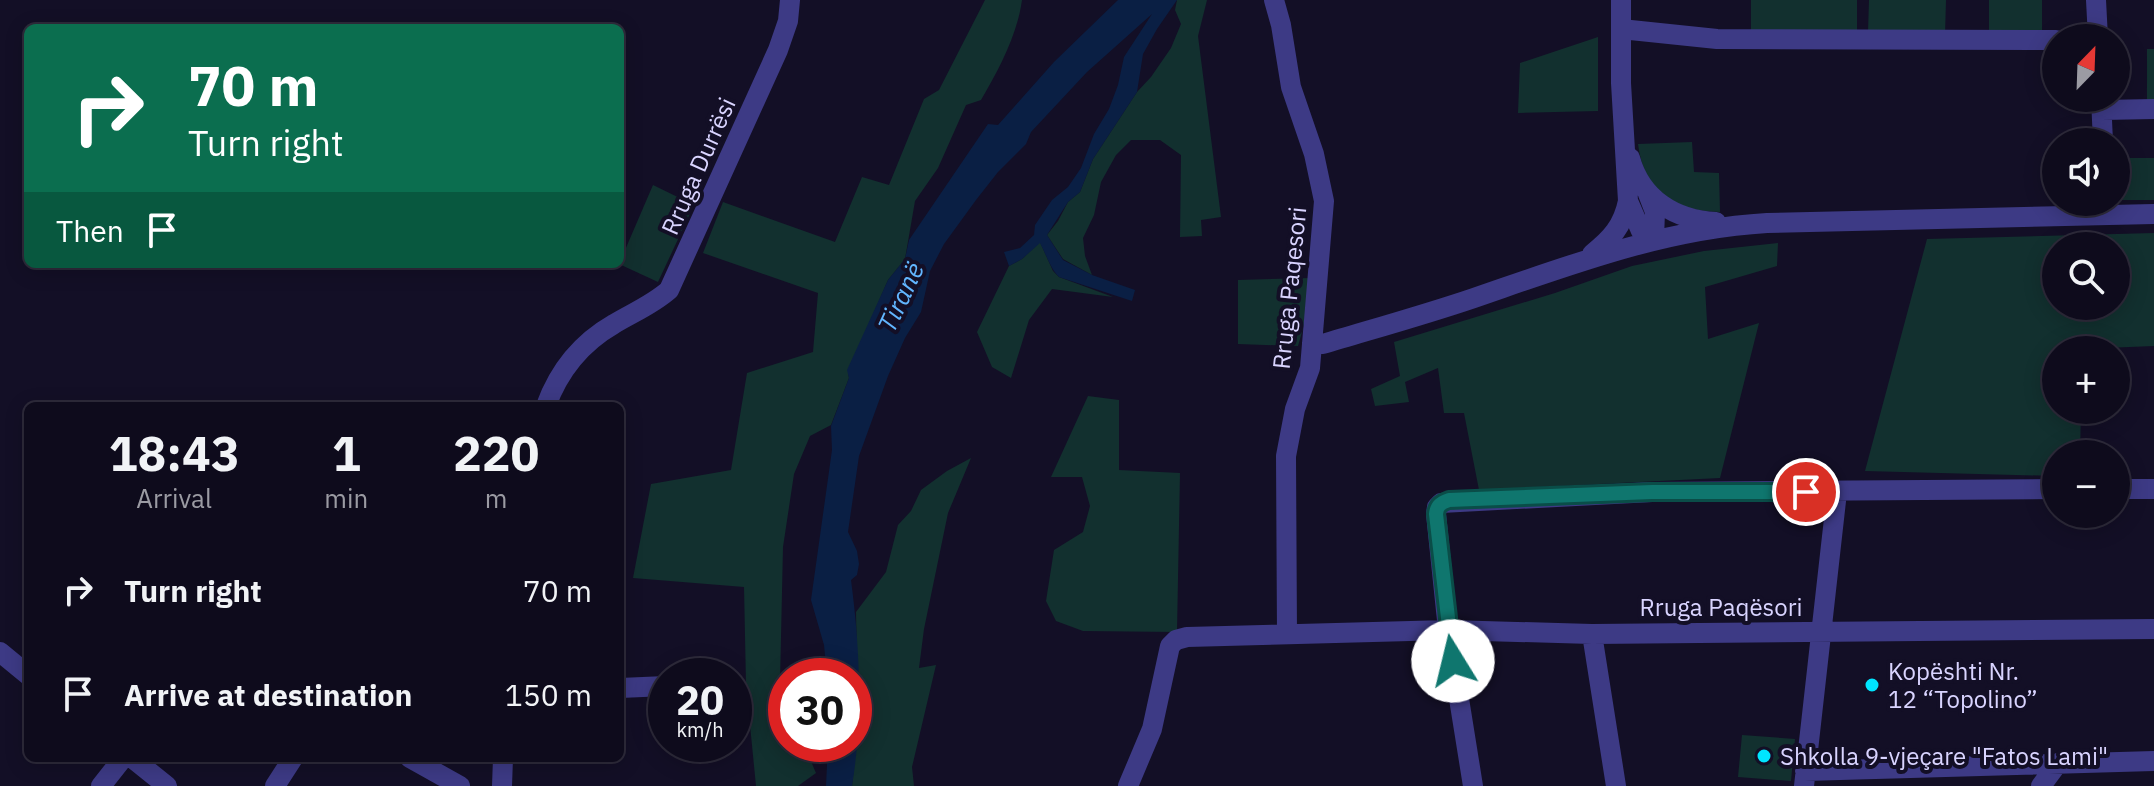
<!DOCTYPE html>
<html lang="en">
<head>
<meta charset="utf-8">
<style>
  :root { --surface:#0e0b1c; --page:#171425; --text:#f1f3f6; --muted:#9b9ba3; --line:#2e2b3b }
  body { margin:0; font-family:"IBM Plex Sans",sans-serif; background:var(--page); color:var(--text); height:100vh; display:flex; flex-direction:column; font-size:30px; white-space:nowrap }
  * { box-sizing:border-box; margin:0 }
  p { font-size:26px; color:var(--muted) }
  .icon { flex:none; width:44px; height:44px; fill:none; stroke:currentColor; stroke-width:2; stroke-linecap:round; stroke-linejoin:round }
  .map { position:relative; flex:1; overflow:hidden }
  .drawer { position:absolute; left:24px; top:402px; width:600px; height:360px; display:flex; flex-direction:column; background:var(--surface); border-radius:12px; box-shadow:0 4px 20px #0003,0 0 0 2px var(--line) }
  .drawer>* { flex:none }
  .guide { position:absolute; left:24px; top:24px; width:600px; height:244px; border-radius:12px; box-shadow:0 4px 20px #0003,0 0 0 2px var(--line); background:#0b6e4f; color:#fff; overflow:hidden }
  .needle { width:52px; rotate:23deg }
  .fabs { position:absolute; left:2042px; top:24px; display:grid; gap:16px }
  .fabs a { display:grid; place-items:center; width:88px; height:88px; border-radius:50%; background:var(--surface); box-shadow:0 4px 20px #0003,0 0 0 2px var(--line); font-size:40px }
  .speed { position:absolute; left:648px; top:658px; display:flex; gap:16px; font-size:40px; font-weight:700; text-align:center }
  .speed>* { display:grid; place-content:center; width:104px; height:104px; border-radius:50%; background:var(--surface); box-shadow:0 4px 20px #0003,0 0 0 2px var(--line); line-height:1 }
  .speed small { font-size:20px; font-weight:400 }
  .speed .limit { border:12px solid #d22; background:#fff; color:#111 }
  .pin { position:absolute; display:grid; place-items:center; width:68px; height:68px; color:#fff; margin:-34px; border:4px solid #fff; border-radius:50%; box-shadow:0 2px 8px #0007 }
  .me { position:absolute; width:88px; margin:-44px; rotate:351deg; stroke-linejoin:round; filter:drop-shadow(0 0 6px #0008) }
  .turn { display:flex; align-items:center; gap:28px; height:168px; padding:0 32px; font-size:36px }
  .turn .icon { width:104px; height:104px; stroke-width:2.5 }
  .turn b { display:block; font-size:56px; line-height:68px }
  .then { display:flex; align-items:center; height:76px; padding:0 32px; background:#0003; gap:16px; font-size:30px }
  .eta { display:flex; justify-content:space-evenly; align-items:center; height:136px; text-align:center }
  .eta b { font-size:48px; font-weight:700; line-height:56px }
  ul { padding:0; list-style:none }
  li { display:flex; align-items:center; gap:24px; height:104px; padding:0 32px }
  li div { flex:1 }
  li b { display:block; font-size:30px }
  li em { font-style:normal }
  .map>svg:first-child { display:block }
  .green { fill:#12302f; fill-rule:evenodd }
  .water { fill:#0a1f44 }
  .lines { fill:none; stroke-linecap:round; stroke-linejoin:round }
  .minor { stroke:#3d3a85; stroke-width:20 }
  .route-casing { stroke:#0a4d48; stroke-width:20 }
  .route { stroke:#0f766e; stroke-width:14 }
  .poi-dot { fill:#00e5ff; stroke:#130f26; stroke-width:3 }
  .labels { text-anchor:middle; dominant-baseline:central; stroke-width:8; stroke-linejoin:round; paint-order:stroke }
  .street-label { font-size:24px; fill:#d9d4ff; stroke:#130f26 }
  .poi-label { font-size:24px; fill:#d9d4ff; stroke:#130f26; text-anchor:start }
  .water-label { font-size:26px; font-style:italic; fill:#62b6ff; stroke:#130f26 }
</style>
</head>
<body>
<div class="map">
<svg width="2154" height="786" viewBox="0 0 2154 786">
  <rect width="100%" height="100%" fill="#130f26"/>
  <!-- green -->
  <path class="green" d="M985 0H1022C1017 36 999 69 981 100L966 105 938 168 915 201 905 259 888 280 848 372 849 378 831 425 810 436 794 474 783 547 780 682 768 710 783 732 786 731V744H809L807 752 816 773 798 786H756L746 684 744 587 633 578 651 484 731 470 747 373 813 352 818 293 703 253 723 202 835 242 862 177 889 185 924 99 939 90Z
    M1177 0H1207L1198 36 1221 217 1201 220 1202 236 1180 237 1181 155 1160 140H1131L1116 155 1101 182 1094 215 1083 238 1085 256 1092 275 1063 259 1047 235 1058 221 1068 202 1080 192 1093 159 1137 92 1151 77 1171 48 1181 24 1175 10Z
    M1751 0H1857V34H1751Z
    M1869 0H1946L1945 35 1868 32Z
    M1989 0H2042V32H1989Z
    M1598 37V111L1518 113 1520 63Z
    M2147 49H2154V101H2147Z
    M1692 142 1694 172 1719 173 1720 212C1673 211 1644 192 1638 144Z
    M2116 158H2154V200H2116Z
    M653 185 694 205 658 282 619 264Z
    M2154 233V346L2056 350V410H2081L2080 454H2056V476L1865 471 1927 239ZM2116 246V306H2056V246Z
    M1040 242 1053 271 1059 277 1113 297 1052 289 1029 320 1011 378 992 367 977 332 1009 266 1022 259Z
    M1778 243 1777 266 1705 287 1708 339 1759 323 1720 478 1479 490 1464 413H1444L1438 368 1405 382 1409 402 1375 406 1371 389 1400 376 1394 342 1555 293 1632 266 1704 251Z
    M1310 278 1304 325 1298 346 1238 344V280Z
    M1088 396 1119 400V470L1180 473 1177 632 1083 631 1056 621 1046 601 1054 550 1083 532 1090 506 1082 477H1051Z
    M971 458 948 513 924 629 919 668 936 665 912 767 914 786H852L858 722 856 612 886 572 898 525 911 511 921 490 947 471Z
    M1742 735 1795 739 1791 781 1738 777Z"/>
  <!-- water -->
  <path class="water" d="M1118 0H1177L1157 29 1143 54 1137 92 1093 159 1080 192 1068 202 1047 235 1063 260 1092 275 1135 290 1132 301 1059 277C1050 268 1046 254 1040 243L1022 259 1009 266 1004 252 1020 248 1034 235 1035 225 1052 200 1068 187 1081 168 1094 134 1109 109 1118 85 1124 57 1152 14 1087 72 1031 132 1026 144 998 172 976 200 944 244 930 271 921 312 905 338 888 376 859 456 848 532 857 551 859 564 857 575 851 580C860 647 863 720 852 786H826L828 744H854V676H827L824 645 811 600 832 450 831 426 849 378 847 370 888 280 905 259 909 240 988 124 998 125 1054 62Z"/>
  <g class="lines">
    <!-- minor -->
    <path class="minor" d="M1274 0 1281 25 1291 87 1314 154 1324 201 1310 368 1295 409 1286 456 1287 634
      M2096 0 2098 38
      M1621 29 1717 39 2056 40
      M2101 98 2103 142
      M2102 110 2154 109
      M1630 158C1641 199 1675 220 1716 222
      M1628 201 1641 231 1654 239 1655 212 1648 194
      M1592 254C1611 239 1623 226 1628 201L1621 83V0
      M1312 343 1323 344C1373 329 1424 315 1474 298 1570 265 1664 229 1767 223L2154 214
      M546 406C559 370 581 343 614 324 632 313 652 305 669 290L778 50 788 21 790 0
      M2116 489H2154
      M1592 634 1616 786
      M0 652 28 675
      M734 686H735
      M620 688 666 686
      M132 758 167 786
      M410 758 460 786
      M1805 771 2154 761
      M101 786 123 758
      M275 786 293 758
      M502 786 503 758
      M1128 786 1152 729 1170 646 1176 640 1187 637 1448 630 1592 634 2154 629
      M1473 786 1448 630 1436 514 1437 507 1441 503 1652 492 2056 489
      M1804 786 1837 492
      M2041 786 2058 763"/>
  </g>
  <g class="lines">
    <defs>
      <path id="route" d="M1453 661 1436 514C1437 505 1441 503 1449 500L1652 492H1806"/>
    </defs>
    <!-- route casing -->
    <use href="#route" class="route-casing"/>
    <!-- route -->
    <use href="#route" class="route"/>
  </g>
  <!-- markers -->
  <g class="poi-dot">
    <circle cx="1872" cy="685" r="8"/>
    <circle cx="1764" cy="756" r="8"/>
  </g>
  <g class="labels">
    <!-- street labels -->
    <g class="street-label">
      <text transform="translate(698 166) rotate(-66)">Rruga Durrësi</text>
      <text transform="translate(1289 288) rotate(-84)">Rruga Paqesori</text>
      <text x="1721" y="607">Rruga Paqësori</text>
    </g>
    <!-- poi labels -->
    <g class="poi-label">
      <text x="1888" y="671">Kopështi Nr.<tspan x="1888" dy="28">12 “Topolino”</tspan></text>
      <text x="1780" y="756">Shkolla 9-vjeçare "Fatos Lami"</text>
    </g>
    <!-- water labels -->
    <g class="water-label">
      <text transform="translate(900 297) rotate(-65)">Tiranë</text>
    </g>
  </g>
</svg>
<div class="fabs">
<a><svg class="needle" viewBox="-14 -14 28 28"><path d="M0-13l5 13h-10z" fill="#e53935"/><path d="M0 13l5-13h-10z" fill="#9b9ba3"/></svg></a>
<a><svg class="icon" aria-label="sound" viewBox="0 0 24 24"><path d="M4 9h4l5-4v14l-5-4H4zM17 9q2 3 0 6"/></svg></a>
<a><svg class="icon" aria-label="search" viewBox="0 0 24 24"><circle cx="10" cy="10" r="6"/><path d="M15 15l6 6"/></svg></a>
<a>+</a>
<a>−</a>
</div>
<div class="speed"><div>20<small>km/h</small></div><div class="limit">30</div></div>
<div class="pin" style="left:1806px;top:492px;background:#d93025"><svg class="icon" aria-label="arrive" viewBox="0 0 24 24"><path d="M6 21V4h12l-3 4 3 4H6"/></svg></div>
<svg class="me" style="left:1453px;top:661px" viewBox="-20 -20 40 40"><circle r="19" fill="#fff"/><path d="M0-13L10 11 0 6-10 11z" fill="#0f766e"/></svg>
<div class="guide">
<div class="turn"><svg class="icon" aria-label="right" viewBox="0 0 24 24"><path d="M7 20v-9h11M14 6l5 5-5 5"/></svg><div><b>70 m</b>Turn right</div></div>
<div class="then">Then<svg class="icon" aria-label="arrive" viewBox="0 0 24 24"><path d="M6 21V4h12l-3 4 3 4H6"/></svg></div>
</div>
<section class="drawer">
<div class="eta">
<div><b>18:43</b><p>Arrival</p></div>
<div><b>1</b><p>min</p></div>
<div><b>220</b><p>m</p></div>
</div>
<ul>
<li><svg class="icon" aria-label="right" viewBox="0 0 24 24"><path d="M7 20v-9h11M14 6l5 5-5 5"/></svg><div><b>Turn right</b></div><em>70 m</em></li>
<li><svg class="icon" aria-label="arrive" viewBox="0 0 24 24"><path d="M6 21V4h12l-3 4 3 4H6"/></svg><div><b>Arrive at destination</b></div><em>150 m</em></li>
</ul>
</section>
</div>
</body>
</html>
